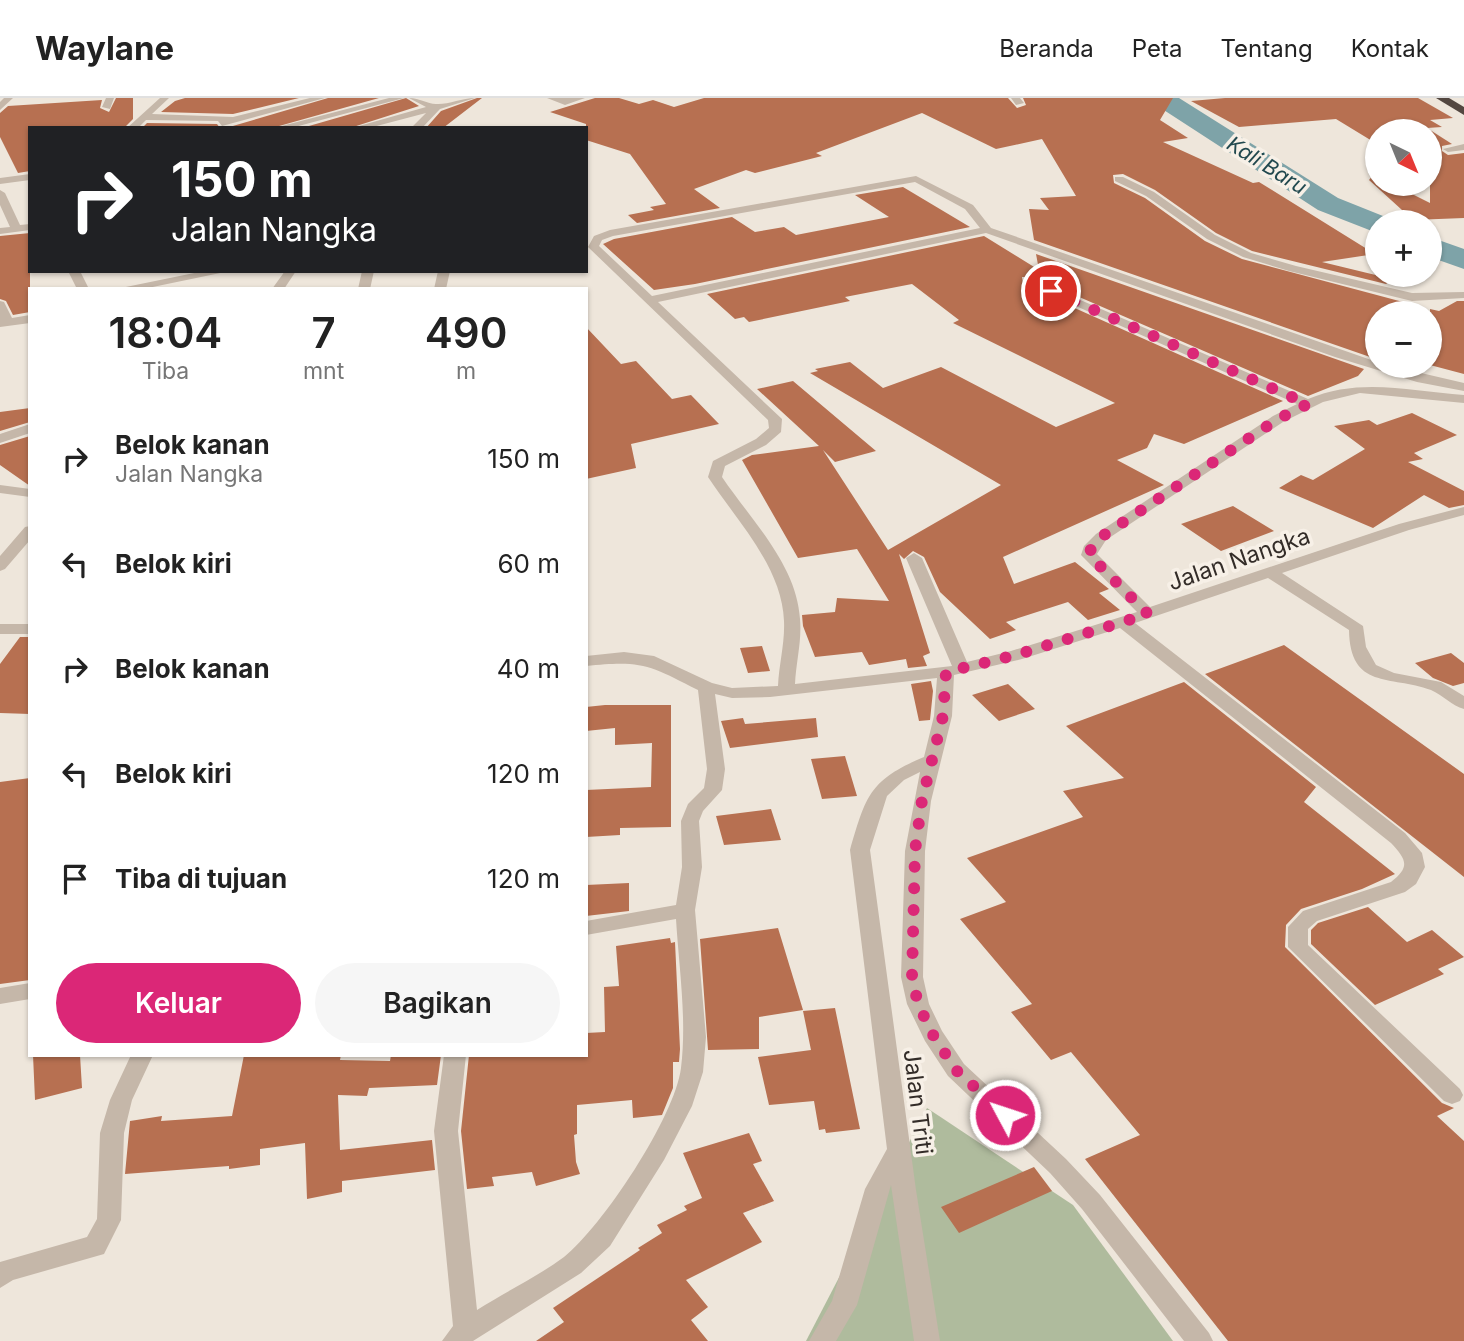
<!DOCTYPE html>
<html lang="id">
<head>
<meta charset="utf-8">
<style>
  :root { --surface:#fff; --page:#f6f6f6; --text:#222; --muted:#767676; --line:#e0e0e0; --accent:#db2777 }
  body { margin:0; font-family:Inter,sans-serif; background:var(--page); color:var(--text); height:100vh; display:flex; flex-direction:column; font-size:26px; white-space:nowrap }
  * { box-sizing:border-box; margin:0 }
  p { font-size:23px; color:var(--muted) }
  .icon { flex:none; width:38px; height:38px; fill:none; stroke:currentColor; stroke-width:2; stroke-linecap:round; stroke-linejoin:round }
  .map { position:relative; flex:1; overflow:hidden }
  .sheet { position:absolute; left:28px; top:189px; width:560px; height:770px; display:flex; flex-direction:column; background:var(--surface); border-radius:0px; box-shadow:0 2px 5px #0004 }
  .sheet>* { flex:none }
  .hud { position:absolute; left:28px; top:28px; width:560px; height:147px; border-radius:0px; box-shadow:0 2px 5px #0004; background:#202124; color:#fff; overflow:hidden }
  .needle { width:46px; rotate:137deg }
  .fabs { position:absolute; left:1365px; top:21px; display:grid; gap:14px }
  .fabs a { display:grid; place-items:center; width:77px; height:77px; border-radius:50%; background:var(--surface); box-shadow:0 2px 5px #0004; font-size:35px }
  .pin { position:absolute; display:grid; place-items:center; width:60px; height:60px; color:#fff; margin:-30px; border:4px solid #fff; border-radius:50%; box-shadow:0 2px 7px #0007 }
  .me { position:absolute; width:77px; margin:-38px; rotate:310deg; stroke-linejoin:round; filter:drop-shadow(0 0 5px #0008) }
  .turn { display:flex; align-items:center; gap:24px; height:147px; padding:0 28px; font-size:32px }
  .turn .icon { width:91px; height:91px; stroke-width:2.5 }
  .turn b { display:block; font-size:49px; line-height:60px }
  .eta { display:flex; justify-content:space-evenly; align-items:center; height:119px; text-align:center }
  .eta b { font-size:42px; font-weight:600; line-height:49px }
  .cta { display:flex; gap:14px; margin-top:auto; padding:14px 28px }
  .cta a { flex:1; height:80px; border-radius:42px; background:var(--accent); color:#fff; font-size:28px; font-weight:600; line-height:80px; text-align:center }
  .cta a+a { background:var(--page); color:var(--text) }
  ul { padding:0; list-style:none }
  li { display:flex; align-items:center; gap:21px; height:105px; padding:0 28px }
  li div { flex:1 }
  li b { display:block; font-size:26px }
  li em { font-style:normal }
  header { display:flex; align-items:center; gap:42px; box-sizing:border-box; height:98px; padding:0 35px; background:var(--surface); border-bottom:2px solid var(--line) }
  header strong { font-size:33px }
  nav { display:flex; gap:38px; margin-inline-start:auto; font-size:24px }
  .map>svg:first-child { display:block }
  .green { fill:#afbb9d }
  .lines { fill:none; stroke-linecap:round; stroke-linejoin:round }
  .river { fill:#7ea3a8; fill-rule:evenodd }
  .building { fill:#b77051 }
  .minor { fill:#c5b7a9; fill-rule:evenodd }
  .highway { fill:#534740; fill-rule:evenodd }
  .route { stroke:#db2777; stroke-width:12; stroke-dasharray:0 21.6 }
  .labels { text-anchor:middle; dominant-baseline:central; stroke-width:7; stroke-linejoin:round; paint-order:stroke }
  .far-water-label { font-size:21px; font-style:italic; fill:#22494f; stroke:#f7f0e7 }
  .street-label { font-size:23px; fill:#332c28; stroke:#f7f0e7 }
</style>
</head>
<body>
<header>
<strong>Waylane</strong>
<nav><a>Beranda</a><a>Peta</a><a>Tentang</a><a>Kontak</a></nav>
</header>
<div class="map">
<svg width="1464" height="1243" viewBox="0 0 1464 1243">
  <rect width="100%" height="100%" fill="#eee6db"/>
  <!-- green -->
  <path class="green" d="M927 1010 1073 1107 1173 1243H806Z"/>
  <g class="lines">
    <!-- river -->
    <path class="river" d="M1149 0H1179L1338 100 1388 120 1391 124H1377V135L1318 112 1153 5Z
      M1430 139 1464 151V171L1430 159Z"/>
  </g>
  <!-- building -->
  <path class="building" d="M116 0H133V21L124 30H30V73L18 75 0 39V15L8 8 102 2 100 10 109 14Z
    M185 0H299L233 16 161 14 175 3Z
    M328 0H379L272 30H226Z
    M406 0 419 8 350 30H302Z
    M477 0H482L443 30H426L441 13Z
    M595 0H619L639 6 653 2 674 9 704 0H1008L1017 10 1026 7 1023 0H1173L1160 22 1188 40 1163 44 1253 85 1259 84 1375 156 1322 164 1392 181 1386 186 1252 153 1216 135 1155 92 1123 76 1113 77 1114 85 1145 100 1205 143 1242 161 1418 208 1417 215H1377V255L1373 260 1034 142 1029 111 1049 112 1040 100 1076 98 1042 41 996 51 922 15 816 55 822 58 755 75 746 72 694 91 720 110 637 125 628 117 654 112 650 109 666 106 630 56 586 42V26L550 14Z
    M1225 0H1418L1453 20 1430 22 1442 29 1427 30 1452 46 1442 48V53L1448 57 1464 55V120L1413 122 1369 82 1374 76 1377 78V86H1392L1430 105V33H1377V46L1336 21 1239 29 1191 3Z
    M147 25 217 26 220 30H142Z
    M903 89 970 129 695 186 654 192 603 146 614 141 732 119 755 134 784 129 796 137 889 119 855 97Z
    M30 135V214L13 217 6 203 0 201V138Z
    M984 138 1039 172 1036 156 1364 271 1358 278 1308 298 1033 179H1022L1023 187 1283 303 1184 346 1154 336 1147 350 1117 362 1164 387 1003 459 1014 486 1075 464 1109 491 1099 495 1120 512 1088 522 1068 504 1006 524 1016 532 990 541 940 494 924 459 913 453 904 461 899 456 930 555 923 558 927 568 908 570 906 561 869 567 862 554 815 559 803 528 802 517 835 514 837 500 889 503 857 451 798 460 742 362 752 357 819 348 757 291 793 283 876 353 835 364 823 352 888 452 1001 387 810 275 818 273 815 271 850 264 883 290 941 269 1056 329 1115 305 953 225 959 222 912 186 845 199 850 203 749 224 744 219 735 221 707 196Z
    M1457 203H1464V276L1430 267V211L1439 213Z
    M586 229 621 266 636 263 672 301 691 297 719 326 631 346 636 370 586 381Z
    M30 310V324L0 333V314Z
    M1412 315 1457 337 1414 355 1423 361 1408 364 1464 393V407L1449 410 1424 397 1373 430 1279 390 1301 377 1313 382 1365 351 1334 328 1369 322 1377 327Z
    M30 338V388L0 367V347Z
    M1233 408 1274 433 1221 453 1181 426Z
    M20 539H30V616L0 615V566Z
    M1284 547 1464 676V779L1205 576Z
    M762 548 770 573 748 575 740 550Z
    M1451 555 1464 565V585L1453 588 1433 580 1415 565Z
    M931 583 933 593 930 622 919 623 911 586Z
    M1184 584 1316 689 1304 704 1395 776 1362 791 1301 811 1286 827 1285 849 1442 1005 1454 1010 1437 1018 1464 1043V1243H1228L1085 1061 1140 1037 1071 954 1051 962 1011 914 1032 906 960 821 1006 804 967 760 1083 719 1063 693 1124 680 1066 628Z
    M1008 586 1035 611 999 623 972 597Z
    M605 607H671V729L620 730V737L586 739V692L651 689 652 645 615 647V630L586 633V609Z
    M743 620 745 626 816 620 818 639 730 650 721 623Z
    M845 658 857 698 822 701 811 661Z
    M30 680V882L0 886V684Z
    M771 711 781 742 724 747 716 718Z
    M629 785V813L586 818V787Z
    M1368 809 1407 844 1432 832 1464 859 1438 871 1444 876 1375 907 1311 846V832L1318 825Z
    M778 830 803 912 759 919V951L708 952 700 841Z
    M670 840 671 845 675 844 680 951 679 964H673V990L662 1017 633 1020 632 1002 577 1007V1036L574 1037 576 1064 580 1076 536 1088 532 1074 492 1079 494 1088 467 1091 461 1033 469 957H586V935L605 934 604 889 619 888 616 848Z
    M835 910 860 1031 826 1035 825 1031 819 1032 814 1003 769 1007 758 959 811 952 803 913Z
    M33 957H80L82 990 35 1002Z
    M244 957H341L340 962 390 963 391 957H441L437 987 369 990 367 998 338 997 340 1052 432 1042 435 1072 342 1083V1094L307 1101 305 1045 260 1051V1067L229 1071V1068L125 1076 130 1023 162 1018 161 1023 232 1018Z
    M749 1035 762 1063 753 1066 774 1103 743 1115 762 1144 686 1182 708 1209 691 1222 708 1243H536L564 1224 553 1210 640 1152 638 1150 662 1135 657 1127 687 1112 684 1108 702 1100 683 1055Z
    M1034 1069 1052 1093 959 1135 941 1109Z"/>
  <g class="lines">
    <!-- minor -->
    <path class="minor" d="M4 0H13L0 12V4Z
      M106 0H114L110 11 102 9Z
      M160 0H169L152 16 233 19 310 0H325L222 28 218 23 146 22 138 30H127Z
      M389 0H404L291 30H274Z
      M409 0C420 0 427 6 436 6 447 7 462 0 475 0L440 11 422 30H411L426 15 369 30H352L426 9Z
      M547 0H585L565 7Z
      M1011 0H1020L1024 5 1016 7Z
      M1464 46V52L1448 54 1443 51Z
      M30 76V82L0 86V80Z
      M916 78 973 107 991 130 1377 264V268H1391L1464 285V293L1417 284 1335 259 986 135 658 204 782 321 781 334 766 347 725 368 722 379C751 422 797 467 800 521 802 543 796 564 795 586L952 568 906 460 914 455 922 460 967 564 1011 553 1137 514 1084 460 1081 457 1084 448 1096 436 1273 318 1297 306 1024 185V181H1032L1308 301C1360 279 1410 293 1464 297V305L1360 295 1323 304 1283 324 1106 442 1097 456 1150 509 1399 426 1464 409V417L1409 432 1282 475 1363 528 1366 549 1376 567 1394 575 1441 584 1464 598V611C1452 608 1443 597 1431 592 1390 577 1350 592 1349 532L1268 480 1135 525 1405 735 1422 755 1425 769 1416 786 1405 794 1317 823 1308 831V847L1460 991 1463 997 1460 1003 1452 1006 1444 1003 1288 849V829L1303 813 1391 784C1411 769 1406 761 1391 745L1120 530 1022 561 954 577 952 618 931 703 925 753 923 879 929 906 942 933 964 966 1066 1061 1100 1097 1209 1235 1213 1243H1184L1082 1111 1050 1075 948 978 925 943 907 906 901 879 905 753 920 674 904 682 887 698 870 752 916 1092 940 1243H914L891 1087 857 1207 836 1243H809L832 1203 865 1091 887 1051 850 752C866 698 869 682 924 659L934 618 937 580 770 599 732 600 715 596 725 671 722 692 703 713 699 723 702 769 695 812 706 939 703 974 692 1008 664 1062 610 1148 581 1175 473 1243H442L453 1228 434 1033 444 957H466L458 1033 477 1212C505 1194 537 1179 564 1159 602 1129 675 1019 681 970 687 921 679 870 676 821L586 837V823L676 807 682 769 681 723 688 706 704 690 707 671 698 592C649 567 642 562 586 568V558L624 554 654 558 712 585 732 590 778 588C779 566 785 545 784 523 782 468 736 422 708 379L713 363 756 341 769 330 768 322 588 149 594 138 610 132ZM915 84 965 111 980 130 652 198 599 148 602 142 613 138Z
      M1115 79H1123L1154 94 1215 137 1251 155 1296 168 1412 195 1464 194V200L1412 203 1289 173 1243 159 1207 141 1146 98 1115 83Z
      M0 92 5 95 20 127 30 126V132L0 136V130L10 129 0 107Z
      M68 173H80L89 191H77Z
      M204 173H230L143 191H116Z
      M285 173H296L284 191H272Z
      M362 173H374L370 191H358Z
      M438 173H450L446 191H434Z
      M0 203 4 204 12 220 30 217V225L0 229Z
      M30 326V335L0 345V336Z
      M0 387 30 391V399L0 395Z
      M30 428V442L5 471 0 473V458L25 429Z
      M0 526H30V536H0Z
      M30 885V901L0 906V890Z
      M131 957H153L132 1002 124 1035 121 1122 104 1156 13 1182 0 1190V1164L87 1139 97 1121 100 1035 110 1002Z"/>
    <!-- highway -->
    <path class="highway" d="M1436 0H1449L1464 9V17Z"/>
  </g>
  <g class="lines">
    <!-- route -->
    <path class="route" d="M1005 1017 956 972 933 937 918 906 912 879 915 753 922 702 943 618 946 574 1016 557 1148 516 1089 457 1092 448 1101 439 1278 321 1308 306 1051 193"/>
  </g>
  <g class="labels">
    <!-- far-water labels -->
    <g class="far-water-label">
      <text transform="translate(1267 67) rotate(32)">Kali Baru</text>
    </g>
    <!-- street labels -->
    <g class="street-label">
      <text transform="translate(1239 461) rotate(-19)">Jalan Nangka</text>
      <text transform="translate(918 1004) rotate(83)">Jalan Triti</text>
    </g>
  </g>
</svg>
<div class="fabs">
<a><svg class="needle" viewBox="-14 -14 28 28"><path d="M0-13l5 13h-10z" fill="#e53935"/><path d="M0 13l5-13h-10z" fill="#767676"/></svg></a>
<a>+</a>
<a>−</a>
</div>
<div class="pin" style="left:1051px;top:193px;background:#d93025"><svg class="icon" aria-label="arrive" viewBox="0 0 24 24"><path d="M6 21V4h12l-3 4 3 4H6"/></svg></div>
<svg class="me" style="left:1005px;top:1017px" viewBox="-20 -20 40 40"><circle r="17" fill="#db2777" stroke="#fff" stroke-width="3"/><path d="M0-11L8 9 0 5-8 9z" fill="#fff"/></svg>
<div class="hud">
<div class="turn"><svg class="icon" aria-label="right" viewBox="0 0 24 24"><path d="M7 20v-9h11M14 6l5 5-5 5"/></svg><div><b>150 m</b>Jalan Nangka</div></div>
</div>
<section class="sheet">
<div class="eta">
<div><b>18:04</b><p>Tiba</p></div>
<div><b>7</b><p>mnt</p></div>
<div><b>490</b><p>m</p></div>
</div>
<ul>
<li><svg class="icon" aria-label="right" viewBox="0 0 24 24"><path d="M7 20v-9h11M14 6l5 5-5 5"/></svg><div><b>Belok kanan</b><p>Jalan Nangka</p></div><em>150 m</em></li>
<li><svg class="icon" aria-label="left" viewBox="0 0 24 24"><path d="M17 20v-9H6M10 6l-5 5 5 5"/></svg><div><b>Belok kiri</b></div><em>60 m</em></li>
<li><svg class="icon" aria-label="right" viewBox="0 0 24 24"><path d="M7 20v-9h11M14 6l5 5-5 5"/></svg><div><b>Belok kanan</b></div><em>40 m</em></li>
<li><svg class="icon" aria-label="left" viewBox="0 0 24 24"><path d="M17 20v-9H6M10 6l-5 5 5 5"/></svg><div><b>Belok kiri</b></div><em>120 m</em></li>
<li><svg class="icon" aria-label="arrive" viewBox="0 0 24 24"><path d="M6 21V4h12l-3 4 3 4H6"/></svg><div><b>Tiba di tujuan</b></div><em>120 m</em></li>
</ul>
<div class="cta"><a>Keluar</a><a>Bagikan</a></div>
</section>
</div>
</body>
</html>
